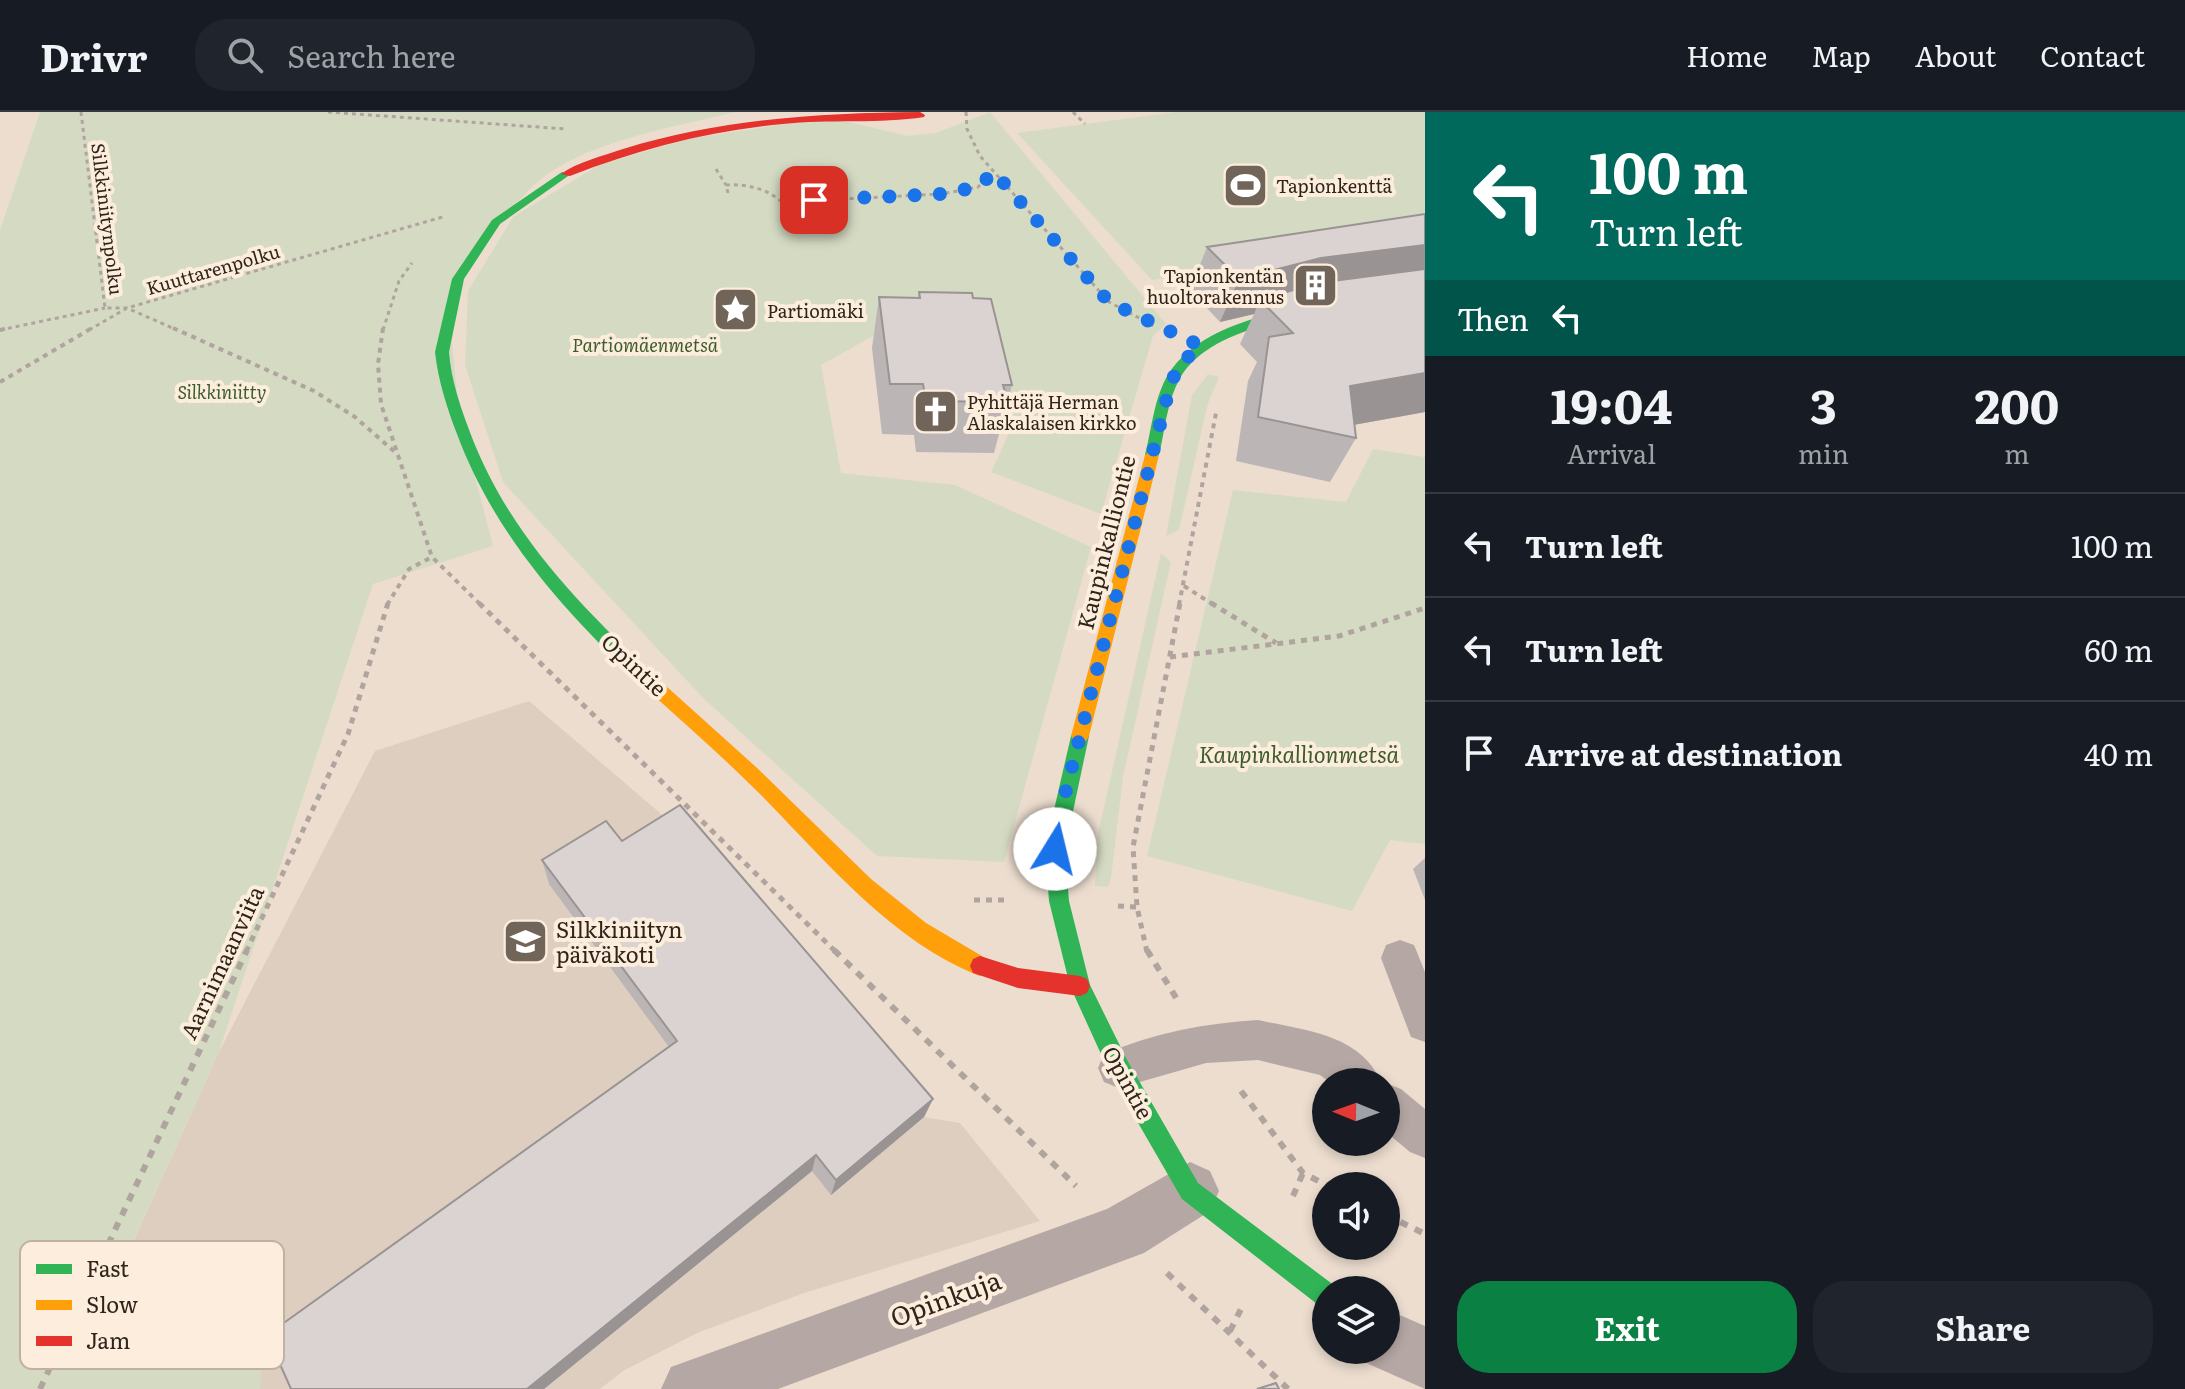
<!DOCTYPE html>
<html lang="en">
<head>
<meta charset="utf-8">
<style>
  :root { --surface:#171b24; --page:#20242c; --text:#f1f3f6; --muted:#9ea1a6; --line:#363941; --accent:#0b8043 }
  body { margin:0; font-family:Literata,serif; background:var(--page); color:var(--text); height:100vh; display:flex; flex-direction:column; font-size:30px; white-space:nowrap }
  * { box-sizing:border-box; margin:0 }
  p { font-size:26px; color:var(--muted) }
  .icon { flex:none; width:44px; height:44px; fill:none; stroke:currentColor; stroke-width:2; stroke-linecap:round; stroke-linejoin:round }
  .map { position:relative; flex:1; overflow:hidden }
  .panel { display:flex; flex-direction:column; background:var(--surface); width:760px }
  .panel>* { flex:none }
  .hud { background:#00695c; color:#fff; overflow:hidden }
  .needle { width:52px; rotate:271deg }
  .fabs { position:absolute; left:1312px; top:956px; display:grid; gap:16px }
  .fabs a { display:grid; place-items:center; width:88px; height:88px; border-radius:50%; background:var(--surface); box-shadow:0 4px 12px #0003; font-size:40px }
  .pin { position:absolute; display:grid; place-items:center; width:68px; height:68px; color:#fff; margin:-34px; border-radius:16px; box-shadow:0 4px 12px #0006 }
  .me { position:absolute; width:88px; margin:-44px; rotate:9deg; stroke-linejoin:round; filter:drop-shadow(0 0 6px #0008) }
  .turn { display:flex; align-items:center; gap:28px; height:168px; padding:0 32px; font-size:36px }
  .turn .icon { width:104px; height:104px; stroke-width:2.5 }
  .turn b { display:block; font-size:56px; line-height:68px }
  .then { display:flex; align-items:center; height:76px; padding:0 32px; background:#0003; gap:16px; font-size:30px }
  .eta { display:flex; justify-content:space-evenly; align-items:center; height:136px; text-align:center }
  .eta b { font-size:48px; font-weight:700; line-height:56px }
  .cta { display:flex; gap:16px; margin-top:auto; padding:16px 32px }
  .cta a { flex:1; height:92px; border-radius:32px; background:var(--accent); color:#fff; font-size:32px; font-weight:700; line-height:92px; text-align:center }
  .cta a+a { background:var(--page); color:var(--text) }
  ul { padding:0; list-style:none }
  li { display:flex; align-items:center; gap:24px; height:104px; padding:0 32px; border-top:2px solid var(--line) }
  li div { flex:1 }
  li b { display:block; font-size:30px }
  li em { font-style:normal }
  header { display:flex; align-items:center; gap:48px; box-sizing:border-box; height:112px; padding:0 40px; background:var(--surface); border-bottom:2px solid var(--line) }
  header strong { font-size:38px }
  nav { display:flex; gap:44px; margin-inline-start:auto; font-size:28px }
  .search { width:560px; height:72px; background:var(--page); display:flex; align-items:center; gap:20px; box-sizing:border-box; padding:0 28px; border-radius:32px; color:var(--muted); font-size:30px }
  main { display:flex; flex:1; min-height:0 }
  .map>svg:first-child { display:block }
  .education { fill:#decebf }
  .green { fill:#d5dbc3 }
  .lines { fill:none; stroke-linecap:round; stroke-linejoin:round }
  .path-far3 { stroke:#b0a49f; stroke-width:3; stroke-dasharray:4 4; stroke-linecap:butt }
  .path-far2 { stroke:#b0a49f; stroke-width:4; stroke-dasharray:5 5; stroke-linecap:butt }
  .path-far1 { stroke:#b0a49f; stroke-width:5; stroke-dasharray:6 6; stroke-linecap:butt }
  .path { stroke:#b0a49f; stroke-width:6; stroke-dasharray:8 8; stroke-linecap:butt }
  .lane { fill:#b5a7a4; fill-rule:evenodd }
  .street { fill:#b5a7a4; fill-rule:evenodd }
  .fast { fill:#30b455; fill-rule:evenodd }
  .slow { fill:#ff9f0a; fill-rule:evenodd }
  .jam { fill:#e5322d; fill-rule:evenodd }
  .wall { fill:#bbb5b5 }
  .shaded-wall { fill:#999493 }
  .building { fill:#dad3d2; stroke:#999493; stroke-width:2 }
  .route { stroke:#1a73e8; stroke-width:14; stroke-dasharray:0 25.2 }
  .labels { text-anchor:middle; dominant-baseline:central; stroke-width:8; stroke-linejoin:round; paint-order:stroke }
  .far-poi-label { font-size:18px; fill:#2f251b; stroke:#fdeddd; text-anchor:start }
  .far-street-label { font-size:18px; fill:#2f251b; stroke:#fdeddd }
  .far-park-label { font-size:18px; font-style:italic; fill:#3c5c2e; stroke:#fdeddd }
  .street-label { font-size:22px; fill:#2f251b; stroke:#fdeddd }
  .park-label { font-size:22px; font-style:italic; fill:#3c5c2e; stroke:#fdeddd }
  .poi-label { font-size:22px; fill:#2f251b; stroke:#fdeddd; text-anchor:start }
  .near-street-label { font-size:26px; fill:#2f251b; stroke:#fdeddd }
  .key { fill:#fdeddd; stroke:#bfb1a3; stroke-width:2 }
  .key-label { font-size:22px; fill:#2f251b }
</style>
</head>
<body>
<header>
<strong>Drivr</strong>
<div class="search"><svg class="icon" aria-label="search" viewBox="0 0 24 24"><circle cx="10" cy="10" r="6"/><path d="M15 15l6 6"/></svg>Search here</div>
<nav><a>Home</a><a>Map</a><a>About</a><a>Contact</a></nav>
</header>
<main>
<div class="map">
<svg width="1425" height="1277" viewBox="0 0 1425 1277">
  <rect width="100%" height="100%" fill="#ecddcf"/>
  <!-- education -->
  <path class="education" d="M529 589 681 719 924 1005 960 1011 1040 1109 804 1181 697 1221 623 1259 600 1277H128L129 1139 219 940 375 639Z"/>
  <!-- green -->
  <path class="green" d="M40 0H735C672 16 576 30 529 78 498 110 474 153 448 188L459 303 493 434 373 472 219 940 129 1138 266 1197 260 1277H0V118Z
    M990 0 1166 212 1153 224 1101 402 991 360 1015 308 997 230 880 220 821 253 841 361 955 373 1091 435 1004 750 877 744 703 586 503 370 465 253 468 179 513 105 599 53 687 27 805 9 840 8 908 24 936 21Z
    M1176 0H1425V125L1152 168 1017 21Z
    M1208 262 1219 265 1208 291 1179 418 1166 424 1192 283Z
    M1373 337 1425 345V732L1390 728 1352 799 1147 744 1233 378 1346 390Z
    M1161 441 1171 450 1170 454 1123 665 1111 766 1108 775 1095 774 1098 722Z"/>
  <g class="lines">
    <!-- path-far3 -->
    <path class="path-far3" d="M81 0 105 196H127L177 218
      M328 0 566 17
      M966 0 967 17 980 44 1109 190 1156 215
      M1073 0 1085 12
      M716 57 726 73
      M728 81 726 73C748 72 765 76 782 90L941 82 978 75 994 60
      M0 218 105 196
      M89 218 127 196 446 104
      M383 218 399 169 412 151"/>
    <!-- path-far2 -->
    <path class="path-far2" d="M173 216 314 279 355 305 396 341
      M383 216 378 252 381 292 432 445 481 493
      M0 218 9 216
      M0 270 92 216
      M1184 474 1214 493
      M387 493 409 457 432 445
      M1179 493 1216 301"/>
    <!-- path-far1 -->
    <path class="path-far1" d="M479 491 836 840
      M1211 491 1276 531
      M1170 545 1339 524 1425 496
      M974 788H1004
      M1118 794 1137 795
      M246 840 348 622 388 491
      M1147 840 1137 795 1133 735 1180 491"/>
    <!-- path -->
    <path class="path" d="M834 838 1076 1074
      M1147 838 1178 889
      M1241 979 1303 1061 1328 1074
      M1293 1084 1303 1061
      M1386 1103 1425 1122
      M1167 1161 1288 1277
      M1230 1219 1242 1195
      M40 1277 247 838"/>
    <!-- lane -->
    <path class="lane" d="M1400 828 1414 833 1425 860V930L1411 925 1381 846 1386 833Z
      M1258 908C1303 918 1361 922 1381 970H1329L1320 963 1258 948 1206 951 1119 976 1104 970 1098 956 1104 942C1154 921 1205 911 1258 908Z
      M1386 971 1401 977 1425 997V1046L1410 1040 1386 1020Z"/>
    <!-- street -->
    <path class="street" d="M1190 1050 1210 1059 1219 1079 1210 1099 1144 1141 778 1277H661L671 1255 1107 1097Z
      M1386 1197 1425 1214V1277L1364 1250 1359 1238H1386Z"/>
    <!-- fast -->
    <path class="fast" d="M562 60 571 62 500 112 464 167 449 240C451 268 461 297 471 323 509 422 580 494 656 565L659 570 650 577 644 575C566 501 495 424 457 322 447 296 438 268 435 240L452 167 492 108Z
      M1425 181V189C1358 197 1217 202 1180 266 1167 289 1165 318 1159 343L1152 348 1145 343C1152 316 1154 285 1169 261 1214 192 1351 190 1425 181Z
      M1080 617 1086 619 1089 624 1065 737 1069 789 1090 873 1127 948 1198 1071 1335 1174 1336 1178H1326V1195L1317 1192 1182 1087 1111 964 1070 874 1049 789 1045 737 1071 624 1074 619Z"/>
    <!-- slow -->
    <path class="slow" d="M1152 338 1159 343 1089 624 1086 629H1074L1071 624 1145 343Z
      M650 563 656 565 756 655 871 767 926 811 987 847 990 854 987 861 980 864C892 830 825 748 760 682 723 645 683 610 644 575L641 570Z"/>
    <!-- jam -->
    <path class="jam" d="M920 0 925 3 924 5C881 12 828 7 783 12 709 19 639 37 570 64L561 62C577 50 603 44 623 37 720 7 819 1 920 0Z
      M980 844 1018 856 1080 864 1087 867 1090 874 1087 881 1080 884 1018 876 973 861 970 854 973 847Z"/>
  </g>
  <!-- wall -->
  <path class="wall" d="M1425 102V300L1354 313 1356 326 1330 370 1236 349 1248 269 1257 250 1240 232 1254 202 1220 210 1190 178 1207 135Z
    M919 180 973 186 1012 273 994 341 916 340 914 323 882 322 872 236 879 185 918 186Z
    M622 729 933 987 924 1005 831 1083 812 1059 544 1277H291L669 935 549 772 542 748Z
    M1425 746V788L1413 757Z"/>
  <!-- shaded-wall -->
  <path class="shaded-wall" d="M1425 133V174L1260 188 1254 202 1220 210 1239 167 1321 146Z
    M1425 261V300L1325 318 1350 274Z
    M933 987 924 1005 831 1083 836 1068Z
    M816 1043 812 1059 544 1277H527Z"/>
  <!-- building -->
  <path class="building" d="M1425 102V133L1321 146 1239 167 1207 135Z
    M1425 157V261L1350 274 1356 326 1258 305 1269 225 1293 221 1260 188 1317 171Z
    M919 180 972 181 973 186 991 187 1012 273H1003L1008 290 926 289 923 272H890L879 185 920 186Z
    M680 693 933 987 836 1068 816 1043 527 1277H291L267 1223 677 929 542 748 606 709 622 729Z
    M1276 1271 1279 1277H1257Z"/>
  <g class="lines">
    <!-- route -->
    <path class="route" d="M814 88 941 82 978 75 994 60 1109 190 1201 234 1182 250 1171 270 1062 694 1055 737"/>
  </g>
  <!-- icons -->
  <defs>
    <symbol id="stadium-square" viewBox="-11 -11 22 22"><rect x="-9" y="-9" width="18" height="18" rx="4" fill="#71655a" stroke="#fdeddd"/><path d="M0-5a6.5 5 0 1 0 0 10a6.5 5 0 1 0 0-10ZM-3.5-1.8h7v3.6h-7Z" fill="#fff"/></symbol>
    <symbol id="building-square" viewBox="-11 -11 22 22"><rect x="-9" y="-9" width="18" height="18" rx="4" fill="#71655a" stroke="#fdeddd"/><path d="M-4-6H4V6H1V3H-1V6H-4ZM-2.5-4.3h1.7v1.8h-1.7ZM.8-4.3h1.7v1.8H.8ZM-2.5-1h1.7V.8h-1.7ZM.8-1h1.7V.8H.8Z" fill="#fff"/></symbol>
    <symbol id="sight-square" viewBox="-11 -11 22 22"><rect x="-9" y="-9" width="18" height="18" rx="4" fill="#71655a" stroke="#fdeddd"/><path d="M0-6L1.8-2.2L6-1.7L2.9 1.2L3.7 5.4L0 3.3L-3.7 5.4L-2.9 1.2L-6-1.7L-1.8-2.2Z" fill="#fff"/></symbol>
    <symbol id="church-square" viewBox="-11 -11 22 22"><rect x="-9" y="-9" width="18" height="18" rx="4" fill="#71655a" stroke="#fdeddd"/><path d="M-1.2-6h2.4v3.5h3.3v2.4h-3.3V6h-2.4V-.1h-3.3v-2.4h3.3Z" fill="#fff"/></symbol>
    <symbol id="school-square" viewBox="-11 -11 22 22"><rect x="-9" y="-9" width="18" height="18" rx="4" fill="#71655a" stroke="#fdeddd"/><path d="M0-5L7-2L0 1L-7-2ZM-4 1L0 2.5L4 1V4Q0 6-4 4Z" fill="#fff"/></symbol>
  </defs>
  <g fill-rule="evenodd">
    <use href="#stadium-square" x="1220" y="48" width="51" height="51"/>
    <use href="#building-square" x="1290" y="148" width="51" height="51"/>
    <use href="#sight-square" x="710" y="172" width="51" height="51"/>
    <use href="#church-square" x="910" y="274" width="51" height="51"/>
    <use href="#school-square" x="500" y="804" width="51" height="51"/>
  </g>
  <g class="labels">
    <!-- far-poi labels -->
    <g class="far-poi-label">
      <text x="1276" y="73">Tapionkenttä</text>
      <text x="1284" y="163" text-anchor="end">Tapionkentän<tspan x="1284" dy="21">huoltorakennus</tspan></text>
      <text x="767" y="198">Partiomäki</text>
      <text x="967" y="289">Pyhittäjä Herman<tspan x="967" dy="21">Alaskalaisen kirkko</tspan></text>
    </g>
    <!-- far-street labels -->
    <g class="far-street-label">
      <text transform="translate(108 107) rotate(83)">Silkkiniitynpolku</text>
      <text transform="translate(213 157) rotate(-16)">Kuuttarenpolku</text>
    </g>
    <!-- far-park labels -->
    <g class="far-park-label">
      <text x="645" y="232">Partiomäenmetsä</text>
      <text x="222" y="279">Silkkiniitty</text>
    </g>
    <!-- street labels -->
    <g class="street-label">
      <text transform="translate(1105 430) rotate(-76)">Kaupinkalliontie</text>
      <text transform="translate(635 552) rotate(43)">Opintie</text>
      <text transform="translate(221 850) rotate(-65)">Aarnimaanviita</text>
      <text transform="translate(1129 970) rotate(61)">Opintie</text>
    </g>
    <!-- park labels -->
    <g class="park-label">
      <text x="1299" y="641">Kaupinkallionmetsä</text>
    </g>
    <!-- poi labels -->
    <g class="poi-label">
      <text x="556" y="816">Silkkiniityn<tspan x="556" dy="25">päiväkoti</tspan></text>
    </g>
    <!-- near-street labels -->
    <g class="near-street-label">
      <text transform="translate(945 1185) rotate(-20)">Opinkuja</text>
    </g>
  </g>
  <!-- legend -->
  <rect x="20" y="1129" width="264" height="128" rx="12" class="key"/>
  <rect x="36" y="1152" width="36" height="10" fill="#30b455"/>
  <rect x="36" y="1188" width="36" height="10" fill="#ff9f0a"/>
  <rect x="36" y="1224" width="36" height="10" fill="#e5322d"/>
  <g class="key-label">
    <text x="86" y="1165">Fast</text>
    <text x="86" y="1201">Slow</text>
    <text x="86" y="1237">Jam</text>
  </g>
</svg>
<div class="fabs">
<a><svg class="needle" viewBox="-14 -14 28 28"><path d="M0-13l5 13h-10z" fill="#e53935"/><path d="M0 13l5-13h-10z" fill="#9ea1a6"/></svg></a>
<a><svg class="icon" aria-label="sound" viewBox="0 0 24 24"><path d="M4 9h4l5-4v14l-5-4H4zM17 9q2 3 0 6"/></svg></a>
<a><svg class="icon" aria-label="layers" viewBox="0 0 24 24"><path d="M12 4l9 5-9 5-9-5zM3 14l9 5 9-5"/></svg></a>
</div>
<div class="pin" style="left:814px;top:88px;background:#d93025"><svg class="icon" aria-label="arrive" viewBox="0 0 24 24"><path d="M6 21V4h12l-3 4 3 4H6"/></svg></div>
<svg class="me" style="left:1055px;top:737px" viewBox="-20 -20 40 40"><circle r="19" fill="#fff"/><path d="M0-13L10 11 0 6-10 11z" fill="#1a73e8"/></svg>
</div>
<section class="panel">
<div class="hud">
<div class="turn"><svg class="icon" aria-label="left" viewBox="0 0 24 24"><path d="M17 20v-9H6M10 6l-5 5 5 5"/></svg><div><b>100 m</b>Turn left</div></div>
<div class="then">Then<svg class="icon" aria-label="left" viewBox="0 0 24 24"><path d="M17 20v-9H6M10 6l-5 5 5 5"/></svg></div>
</div>
<div class="eta">
<div><b>19:04</b><p>Arrival</p></div>
<div><b>3</b><p>min</p></div>
<div><b>200</b><p>m</p></div>
</div>
<ul>
<li><svg class="icon" aria-label="left" viewBox="0 0 24 24"><path d="M17 20v-9H6M10 6l-5 5 5 5"/></svg><div><b>Turn left</b></div><em>100 m</em></li>
<li><svg class="icon" aria-label="left" viewBox="0 0 24 24"><path d="M17 20v-9H6M10 6l-5 5 5 5"/></svg><div><b>Turn left</b></div><em>60 m</em></li>
<li><svg class="icon" aria-label="arrive" viewBox="0 0 24 24"><path d="M6 21V4h12l-3 4 3 4H6"/></svg><div><b>Arrive at destination</b></div><em>40 m</em></li>
</ul>
<div class="cta"><a>Exit</a><a>Share</a></div>
</section>
</main>
</body>
</html>
